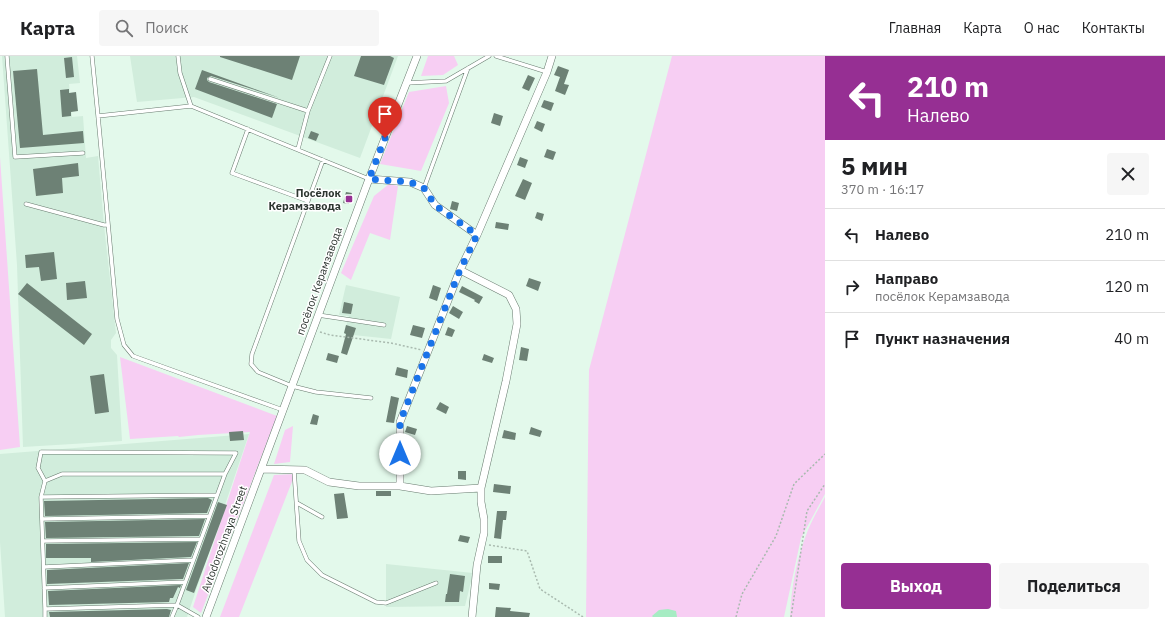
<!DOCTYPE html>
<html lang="ru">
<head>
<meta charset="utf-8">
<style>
  :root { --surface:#fff; --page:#f6f6f6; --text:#202124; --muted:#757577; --line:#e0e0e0; --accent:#962f93 }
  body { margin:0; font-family:"IBM Plex Sans",sans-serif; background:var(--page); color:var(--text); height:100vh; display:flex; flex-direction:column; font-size:15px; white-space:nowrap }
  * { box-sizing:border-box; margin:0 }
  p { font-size:13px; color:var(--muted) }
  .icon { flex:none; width:22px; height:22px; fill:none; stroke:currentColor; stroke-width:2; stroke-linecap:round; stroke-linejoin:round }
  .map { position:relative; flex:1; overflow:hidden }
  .sheet { display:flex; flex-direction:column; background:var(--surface); width:340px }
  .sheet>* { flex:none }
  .banner { background:#962f93; color:#fff; overflow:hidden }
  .pin { position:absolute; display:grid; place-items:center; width:34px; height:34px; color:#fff; margin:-41px -17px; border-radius:50% 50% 50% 0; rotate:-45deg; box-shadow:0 0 4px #0007 }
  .pin .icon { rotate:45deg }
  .me { position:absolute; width:44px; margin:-22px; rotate:0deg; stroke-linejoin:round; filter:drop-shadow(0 0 3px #0008) }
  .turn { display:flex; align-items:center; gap:14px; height:84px; padding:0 16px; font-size:18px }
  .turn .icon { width:52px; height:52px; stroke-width:2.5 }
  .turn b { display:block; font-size:28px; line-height:34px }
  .round { display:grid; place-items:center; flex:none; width:42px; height:42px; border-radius:4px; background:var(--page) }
  .summary { display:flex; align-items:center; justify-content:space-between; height:68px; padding:0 16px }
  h1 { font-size:24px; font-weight:800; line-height:30px }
  .action { display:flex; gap:8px; margin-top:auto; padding:8px 16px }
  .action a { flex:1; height:46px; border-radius:4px; background:var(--accent); color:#fff; font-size:16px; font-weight:800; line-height:46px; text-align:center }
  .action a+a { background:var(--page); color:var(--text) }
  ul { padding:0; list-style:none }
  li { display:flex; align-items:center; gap:12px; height:52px; padding:0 16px; border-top:1px solid var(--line) }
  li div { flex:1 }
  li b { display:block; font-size:15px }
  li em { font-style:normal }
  header { display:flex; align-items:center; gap:24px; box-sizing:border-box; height:56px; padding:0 20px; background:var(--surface); border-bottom:1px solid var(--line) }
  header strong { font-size:19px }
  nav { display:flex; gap:22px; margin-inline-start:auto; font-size:14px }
  .search { width:280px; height:36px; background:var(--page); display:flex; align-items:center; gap:10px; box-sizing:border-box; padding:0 14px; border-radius:4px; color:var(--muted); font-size:15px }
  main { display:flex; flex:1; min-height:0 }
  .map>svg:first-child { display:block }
  .built { fill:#d1eddc }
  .green { fill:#f7cef3 }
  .water { fill:#a6ecc3 }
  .building { fill:#6d8175 }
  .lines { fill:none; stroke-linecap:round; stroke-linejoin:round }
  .lane-casing { stroke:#687b6f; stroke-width:4.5 }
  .street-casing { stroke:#687b6f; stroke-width:8 }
  .path { stroke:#a9baaf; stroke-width:1.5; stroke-dasharray:2 2; stroke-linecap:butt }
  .lane { stroke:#fff; stroke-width:3.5 }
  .street { stroke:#fff; stroke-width:7 }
  .route { stroke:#1a73e8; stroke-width:7; stroke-dasharray:0 12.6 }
  .poi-dot { fill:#962f93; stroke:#fff; stroke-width:1.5 }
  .labels { text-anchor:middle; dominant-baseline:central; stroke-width:3; stroke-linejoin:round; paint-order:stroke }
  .poi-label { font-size:11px; font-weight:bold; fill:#2d3530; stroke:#fff; text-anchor:end }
  .street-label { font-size:11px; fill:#2d3530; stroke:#fff }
</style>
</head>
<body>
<header>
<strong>Карта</strong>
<div class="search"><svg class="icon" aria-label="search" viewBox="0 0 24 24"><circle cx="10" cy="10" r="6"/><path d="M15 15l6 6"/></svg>Поиск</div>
<nav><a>Главная</a><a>Карта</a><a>О нас</a><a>Контакты</a></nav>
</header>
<main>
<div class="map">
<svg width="825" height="561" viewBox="0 0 825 561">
  <rect width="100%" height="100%" fill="#e3f9eb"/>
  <!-- built -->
  <path class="built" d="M2 0H77L80 27 69 28 72 61 83 60 86 102 98 100 104 169 116 277 111 284V292L117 299 122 385 23 391 17 209Z
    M130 0H398L360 102 194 41 137 46Z
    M346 229 400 241 391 283 344 278 349 260 339 259Z
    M249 378 187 561H5L0 486V398Z
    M386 508 473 517 465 550 386 551Z"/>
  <!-- green -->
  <path class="green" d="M428 0H454L458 9 443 19 421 20Z
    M672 0H825V438L801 482 784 561H586L589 314Z
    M446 30 449 47 421 115 380 108 409 36Z
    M0 101 20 391 0 394Z
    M389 128 398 130 390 184 370 177 351 224 341 217 374 140Z
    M120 301 277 360 201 557 193 551 250 376 198 379 179 381 178 380 130 383Z
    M293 370 290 406 274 408 285 374Z
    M295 418 239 561H220L274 419Z
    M825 441V561H790C791 531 797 501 808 474 813 462 819 452 825 441Z"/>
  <!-- water -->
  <path class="water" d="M668 553 676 555 677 561H653L652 560 659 554Z"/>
  <!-- building -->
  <path class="building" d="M220 0H300L292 24 220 1Z
    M361 0H390L394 2 384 29 354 20Z
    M72 1 74 21 66 22 64 2Z
    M558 10 569 14 564 28 569 29 565 39 555 35 560 21 554 19Z
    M37 13 43 79 83 75 84 87 20 92 13 15Z
    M202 14 280 42 211 20 207 22V24L209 26 277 48 272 62 195 33Z
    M528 19 535 22 529 35 522 32Z
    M69 33V37L76 36 78 55 71 56V60L62 61 60 34Z
    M544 44 554 47 551 55 541 51Z
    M494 57 503 60 500 70 491 67Z
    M537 65 545 68 542 76 534 72Z
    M311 75 319 78 316 85 308 82Z
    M547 93 556 96 553 104 544 101Z
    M520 101 528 104 525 112 517 109Z
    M78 107 79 120 62 122 63 137 36 140 33 113Z
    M523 123 532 127 525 144 515 140Z
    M346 136 352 137 349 148 343 147Z
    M452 145 459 147 457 155 450 153Z
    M537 156 544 158 542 165 535 162Z
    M496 166 509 168 508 174 495 172Z
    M54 196 57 223 41 225 39 211 26 212 25 199Z
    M529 222 541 226 538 235 526 230Z
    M85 225 87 242 67 244 66 227Z
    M27 227 92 278 84 289 18 238Z
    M433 229 441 232 437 245 429 242Z
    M462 230 483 241 479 248 474 245 475 244 459 236Z
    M344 246 353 248 351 258 342 257Z
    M453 250 463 256 459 263 449 257Z
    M346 269 356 272 347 299 341 297 346 278 344 277Z
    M413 269 425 272 422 282 410 279Z
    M448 271 455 274 452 281 445 279Z
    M521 291 529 293 527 305 519 304Z
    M328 297 339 300 337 307 326 304Z
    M484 298 494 302 492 307 482 304Z
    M397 311 408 314 407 322 395 319Z
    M104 318 109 356 95 358 90 320Z
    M391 340 399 342 394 367 386 366Z
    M440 346 449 351 446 358 436 353Z
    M313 358 319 360 317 369 310 368Z
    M407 370 417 373 415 379 405 376Z
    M531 371 542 375 540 381 529 378Z
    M504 374 516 377 515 384 502 382Z
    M243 375 244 384 230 385 229 376Z
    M386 399 393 400 392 413H386Z
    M458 415H466V424L458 423Z
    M494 428 511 430 510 438 493 436Z
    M376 435H391V440H376Z
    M344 437 348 462 337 463 334 438Z
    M208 442 212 444 207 457 45 460 44 445Z
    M218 446 227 449 194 537 186 534Z
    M497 455H507L506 464H503L501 483 494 482Z
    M205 463 199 480 46 482 45 466Z
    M460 479 470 481 468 487 458 485Z
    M197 486 191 501 91 506V502H46V488Z
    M488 500H502V507H488Z
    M189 507 183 523 47 528V514Z
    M450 518 465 520 463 536 460 535 459 546H445L446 538H447Z
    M489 527 500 528 499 534 489 533Z
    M181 529 180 532 178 531 173 542H170L169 546 49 549 48 535Z
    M496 551 511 552 510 555 530 557 529 561H495Z
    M167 553 171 554 169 561H50L49 556Z"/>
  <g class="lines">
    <defs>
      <path id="lane" d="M7 0 15 101 83 97
        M92 0 98 60 191 50 369 123
        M178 0 180 17 191 50
        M496 0 547 16
        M210 23 308 55
        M407 27 446 25 489 0
        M98 60 117 263 124 289 133 300 283 354
        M248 73 232 117 308 145
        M298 93 308 55 330 0
        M323 104 252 298 251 308 258 316 292 330 316 336 371 342
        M424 132 468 12
        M26 148 104 169H108
        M318 259 384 269
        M294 414 299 485 307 504 322 519 376 546 386 547 436 527
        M45 425 38 412 41 396 236 397 225 418
        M41 441 217 439
        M297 447 322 461
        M42 463 209 460
        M43 485 201 483
        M44 511 193 504
        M44 532 185 526
        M45 553V561
        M172 561 177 549 225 418H62L45 425 41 441 45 553 177 549 198 561"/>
      <path id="street" d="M369 123 410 126 424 132 435 149 477 179
        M460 214 509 239 516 253 517 268 506 325 481 432V446L484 463V477L477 509 472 561
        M261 413 305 414 329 426 359 430H400L431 435 481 432
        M400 430V366L460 214 477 179 547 16 552 0
        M206 561 369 123 417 0"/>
    </defs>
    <!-- lane casing -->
    <use href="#lane" class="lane-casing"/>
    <!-- street casing -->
    <use href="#street" class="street-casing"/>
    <!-- path -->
    <path class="path" d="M320 276 330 279 391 287 422 294
      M489 489 527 495 540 533 583 561
      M736 561 742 538 776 480 794 428 825 398
      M791 561 807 455 825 428"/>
    <!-- lane -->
    <use href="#lane" class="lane"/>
    <!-- street -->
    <use href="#street" class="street"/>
  </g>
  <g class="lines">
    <!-- route -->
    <path class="route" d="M385 82 369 123 410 126 424 132 435 149 477 179 460 214 400 366V398"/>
  </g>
  <!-- markers -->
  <rect class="poi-dot" x="345" y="139" width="8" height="8" rx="2"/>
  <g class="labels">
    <!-- poi labels -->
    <g class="poi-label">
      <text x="341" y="137">Посёлок<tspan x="341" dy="13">Керамзавода</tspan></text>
    </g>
    <!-- street labels -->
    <g class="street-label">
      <text transform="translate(319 225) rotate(-70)">посёлок Керамзавода</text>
      <text transform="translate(224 483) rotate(-70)">Avtodorozhnaya Street</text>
    </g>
  </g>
</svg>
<div class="pin" style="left:385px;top:82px;background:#d93025"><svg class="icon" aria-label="arrive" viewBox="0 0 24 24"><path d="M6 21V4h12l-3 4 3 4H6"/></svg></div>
<svg class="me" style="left:400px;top:398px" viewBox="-20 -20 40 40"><circle r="19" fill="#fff"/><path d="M0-13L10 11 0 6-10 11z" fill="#1a73e8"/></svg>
</div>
<section class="sheet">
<div class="banner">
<div class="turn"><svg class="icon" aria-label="left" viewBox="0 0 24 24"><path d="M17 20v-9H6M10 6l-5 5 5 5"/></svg><div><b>210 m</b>Налево</div></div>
</div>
<div class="summary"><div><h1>5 мин</h1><p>370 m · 16:17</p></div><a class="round"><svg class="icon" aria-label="close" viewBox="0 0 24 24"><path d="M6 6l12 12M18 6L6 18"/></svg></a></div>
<ul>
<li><svg class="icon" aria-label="left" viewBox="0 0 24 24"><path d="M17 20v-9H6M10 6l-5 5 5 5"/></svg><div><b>Налево</b></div><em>210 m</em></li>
<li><svg class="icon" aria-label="right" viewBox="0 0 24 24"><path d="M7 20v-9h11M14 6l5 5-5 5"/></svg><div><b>Направо</b><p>посёлок Керамзавода</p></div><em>120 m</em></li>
<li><svg class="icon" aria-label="arrive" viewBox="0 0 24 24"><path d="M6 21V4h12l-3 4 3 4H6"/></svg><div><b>Пункт назначения</b></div><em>40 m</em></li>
</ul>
<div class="action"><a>Выход</a><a>Поделиться</a></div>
</section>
</main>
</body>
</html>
